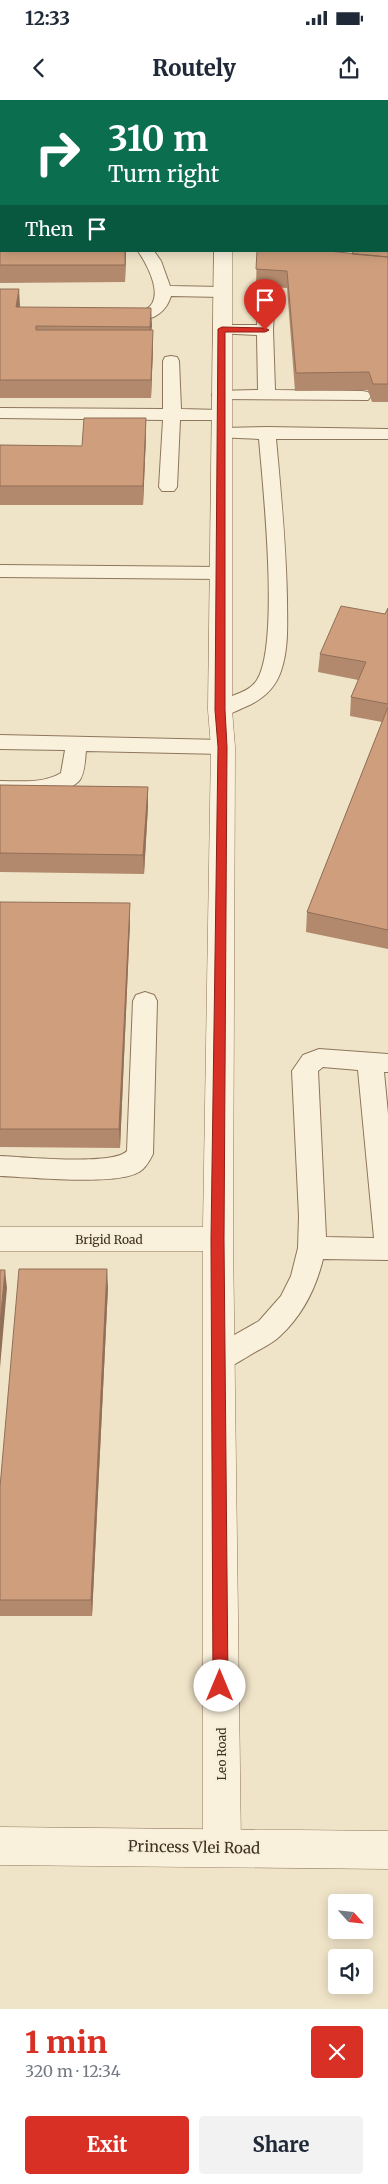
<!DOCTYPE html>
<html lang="en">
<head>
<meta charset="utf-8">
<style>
  :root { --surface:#fff; --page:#f2f2f3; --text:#1f2937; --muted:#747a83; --accent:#d93025 }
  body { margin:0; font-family:Merriweather,serif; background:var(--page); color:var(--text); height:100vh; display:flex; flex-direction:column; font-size:19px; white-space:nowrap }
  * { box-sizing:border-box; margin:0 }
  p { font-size:16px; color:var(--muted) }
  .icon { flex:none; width:28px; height:28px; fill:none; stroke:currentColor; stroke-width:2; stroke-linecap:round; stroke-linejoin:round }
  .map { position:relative; height:1909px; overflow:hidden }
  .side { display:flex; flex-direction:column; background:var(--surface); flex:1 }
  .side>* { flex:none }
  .banner { position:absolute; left:0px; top:0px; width:389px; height:152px; box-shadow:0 2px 12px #0003; background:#0b6e4f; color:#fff; overflow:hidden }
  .needle { width:32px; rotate:117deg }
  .fabs { position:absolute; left:328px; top:1794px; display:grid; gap:10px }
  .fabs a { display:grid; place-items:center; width:45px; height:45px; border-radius:5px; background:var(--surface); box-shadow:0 2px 12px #0003; font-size:25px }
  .pin { position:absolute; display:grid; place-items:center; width:42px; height:42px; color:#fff; margin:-51px -21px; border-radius:50% 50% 50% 0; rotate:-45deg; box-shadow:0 0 5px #0007 }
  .pin .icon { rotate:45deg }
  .me { position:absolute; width:55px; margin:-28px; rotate:0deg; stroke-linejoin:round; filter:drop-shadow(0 0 4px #0008) }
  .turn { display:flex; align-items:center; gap:18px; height:105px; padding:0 25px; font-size:22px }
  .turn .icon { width:65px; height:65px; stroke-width:2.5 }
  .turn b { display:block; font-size:35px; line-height:42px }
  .then { display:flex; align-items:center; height:48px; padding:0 25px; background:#0003; gap:10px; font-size:19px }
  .round { display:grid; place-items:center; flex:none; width:52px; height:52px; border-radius:5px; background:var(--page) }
  .overview { display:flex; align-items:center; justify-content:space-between; height:85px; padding:0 25px }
  h1 { font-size:30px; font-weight:800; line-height:38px; color:var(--accent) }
  .action { display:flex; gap:10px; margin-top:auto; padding:10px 25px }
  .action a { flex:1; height:58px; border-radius:5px; background:var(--accent); color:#fff; font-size:20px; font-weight:800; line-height:58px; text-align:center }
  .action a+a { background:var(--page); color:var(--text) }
  .status { display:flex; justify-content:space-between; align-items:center; height:35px; padding:0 25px; background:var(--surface); direction:ltr }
  .status svg { height:14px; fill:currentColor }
  header { display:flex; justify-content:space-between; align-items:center; height:65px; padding:0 25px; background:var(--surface); font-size:22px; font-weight:800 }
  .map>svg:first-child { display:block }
  .green { fill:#c9cf9b }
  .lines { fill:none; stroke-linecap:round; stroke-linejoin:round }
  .stream { fill:#6f938a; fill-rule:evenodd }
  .service-casing { stroke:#8d765c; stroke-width:2 }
  .minor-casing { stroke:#8d765c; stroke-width:1 }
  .tertiary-casing { stroke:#8d765c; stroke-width:1 }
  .service { fill:#faf1dc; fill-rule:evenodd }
  .minor { fill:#faf1dc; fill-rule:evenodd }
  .tertiary { fill:#faf1dc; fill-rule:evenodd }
  .wall { fill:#b2896c }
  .shaded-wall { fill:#916f58 }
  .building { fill:#cf9f7d; stroke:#916f58 }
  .route { fill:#d93025; stroke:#8d1f18 }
  .labels { text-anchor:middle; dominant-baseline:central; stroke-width:4; stroke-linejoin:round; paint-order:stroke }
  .street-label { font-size:12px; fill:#3d2e20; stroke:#f7eed8 }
  .near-street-label { font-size:15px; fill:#3d2e20; stroke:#f7eed8 }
</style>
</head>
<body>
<div class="status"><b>12:33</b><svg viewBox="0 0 49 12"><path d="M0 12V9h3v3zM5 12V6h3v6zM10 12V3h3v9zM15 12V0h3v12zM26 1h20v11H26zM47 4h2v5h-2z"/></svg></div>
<header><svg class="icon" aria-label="back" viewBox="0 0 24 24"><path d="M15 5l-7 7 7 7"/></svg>Routely<svg class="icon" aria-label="share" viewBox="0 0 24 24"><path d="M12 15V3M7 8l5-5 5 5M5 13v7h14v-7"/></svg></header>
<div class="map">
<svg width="388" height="1909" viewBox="0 0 388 1909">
  <rect width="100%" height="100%" fill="#f0e4c8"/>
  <!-- green -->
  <path class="green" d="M0 0H388V12V1H1V102Z"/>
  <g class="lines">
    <!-- stream -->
    <path class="stream" d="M111 0H129L130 1H112Z"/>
    <defs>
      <path id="service" d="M138 151H154L161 161 170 186 222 187 230 192 222 197 171 196C163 222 137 224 113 218L111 215 113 212 145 210C166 199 148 166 138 151Z
        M267 186 275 191 273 230 275 290 362 291 368 292 371 296 368 300 215 299 212 295 215 291 258 290 257 235 216 233 214 229 216 225H257L259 191Z
        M171 256 177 257 179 261 181 309 220 310 226 311 229 315 226 319 220 320H180L177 387 174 391H162L159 387 163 320 0 318V308L163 309V261L165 257Z
        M267 327 388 329V339H276C281 392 286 445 287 499 287 522 289 548 281 571 275 589 262 600 245 607 234 612 224 618 213 615L210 610C219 595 246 597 257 580 280 543 263 387 259 339L215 337 212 333 215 329 221 328Z
        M0 465 221 467 228 469 231 473 228 477 221 479 0 477Z
        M0 635 223 640 231 642 234 647 231 652 223 654 86 651C85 659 85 674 79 681 62 698 22 695 0 695V681C21 681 42 684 61 673L65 650 0 649Z
        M145 892 154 895 157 901 153 1054C150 1060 145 1069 139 1072 117 1086 29 1077 0 1076V1056C24 1057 113 1066 127 1051L133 901 136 895Z
        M319 949 388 954V972H384L388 1014V1160L323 1159C316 1188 302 1216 280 1236 271 1245 257 1250 247 1257 233 1265 223 1273 208 1268L204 1259 208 1250 259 1221 281 1196 291 1176 298 1148 299 1116 292 971 303 955ZM323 967 358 970 374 1138 326 1137 318 971Z"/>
      <path id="minor" d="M0 107H1V117H0Z
        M214 151H232V610L235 647 233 1139 241 1747 235 1760 222 1766 209 1760 203 1747V1151H0V1127H203L211 647 208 610Z"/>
      <path id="tertiary" d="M0 1727 388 1731V1769L0 1765Z"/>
    </defs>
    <!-- service casing -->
    <use href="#service" class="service-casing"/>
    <!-- minor casing -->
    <use href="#minor" class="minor-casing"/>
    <!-- tertiary casing -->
    <use href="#tertiary" class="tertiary-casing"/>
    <!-- service -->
    <use href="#service" class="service"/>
    <!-- minor -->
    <use href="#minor" class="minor"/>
    <!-- tertiary -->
    <use href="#tertiary" class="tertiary"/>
  </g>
  <!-- wall -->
  <path class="wall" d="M0 131 126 151 125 182 0 183Z
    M388 150V302H372L368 290 295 291 287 188 256 186 257 151 352 154Z
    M0 189 20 207 152 225 151 230 153 248 151 298H0Z
    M146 318V336L143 405H0V345L82 346Z
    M388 508V849L306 832 307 812 382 622 350 616 351 597 358 580 318 572 320 554 385 514Z
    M0 685 148 687V706L144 774 0 772Z
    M0 802 130 822 120 1048 0 1047Z
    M108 1187 92 1516H0V1387Z"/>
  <!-- shaded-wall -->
  <path class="shaded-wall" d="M125 151H126L125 182Z
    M19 189 20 206 17 225 16 207Z
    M151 208 152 225 150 244V227Z
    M153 230V248L151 298V280Z
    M146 318V336L143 405V386Z
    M148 687V706L144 774 143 755Z
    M130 803V822L120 1048 119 1029Z
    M107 1169 108 1187 92 1516 91 1500Z
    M5 1170 7 1188 0 1268V1224Z"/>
  <!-- building -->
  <path class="building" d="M1 123V151H125V165H0V131Z
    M388 150V157L352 154 353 151H388Z
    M257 151H328L388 157V284H373L369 272 296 273 287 171 256 169Z
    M0 189H19L16 207 151 208 150 227 36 226V230H153L151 280H0Z
    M84 318H146L143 386H0V345L82 346Z
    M341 506 385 514 388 508V604L351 597 366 562 320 554Z
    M388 607V830L307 812Z
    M0 685 148 687 143 755 0 753Z
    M0 802 130 803 119 1029H0Z
    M19 1169H107L91 1500H0V1387Z
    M0 1170H5L0 1224Z"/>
  <!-- route -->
  <path class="route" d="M222 227 265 228 269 230 265 232H225V610L227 647 224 1139 228 1586 226 1591 220 1593 215 1591 213 1586 211 1139 218 647 215 610 218 229Z"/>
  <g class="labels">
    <!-- street labels -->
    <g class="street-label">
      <text x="109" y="1139">Brigid Road</text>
      <text transform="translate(221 1654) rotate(-90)">Leo Road</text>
    </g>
    <!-- near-street labels -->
    <g class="near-street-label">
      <text transform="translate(194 1747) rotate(1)">Princess Vlei Road</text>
    </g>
  </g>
</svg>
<div class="fabs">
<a><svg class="needle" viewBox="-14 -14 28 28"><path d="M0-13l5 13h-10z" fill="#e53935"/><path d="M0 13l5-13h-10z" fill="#747a83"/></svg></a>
<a><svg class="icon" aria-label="sound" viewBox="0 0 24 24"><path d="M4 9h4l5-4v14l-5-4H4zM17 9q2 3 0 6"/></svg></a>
</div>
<div class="pin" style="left:265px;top:230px;background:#d93025"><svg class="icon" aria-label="arrive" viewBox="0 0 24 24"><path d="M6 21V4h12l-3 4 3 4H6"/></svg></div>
<svg class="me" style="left:220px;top:1586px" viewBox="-20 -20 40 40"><circle r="19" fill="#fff"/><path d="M0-13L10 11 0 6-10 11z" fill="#d93025"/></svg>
<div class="banner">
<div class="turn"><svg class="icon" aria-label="right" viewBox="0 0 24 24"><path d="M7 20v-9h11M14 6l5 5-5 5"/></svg><div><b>310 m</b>Turn right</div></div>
<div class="then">Then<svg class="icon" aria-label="arrive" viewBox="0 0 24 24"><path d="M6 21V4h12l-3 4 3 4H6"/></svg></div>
</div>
</div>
<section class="side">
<div class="overview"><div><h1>1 min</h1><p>320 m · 12:34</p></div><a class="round" style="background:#d93025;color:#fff"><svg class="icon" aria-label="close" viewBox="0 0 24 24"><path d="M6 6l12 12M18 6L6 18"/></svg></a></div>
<div class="action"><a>Exit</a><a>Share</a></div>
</section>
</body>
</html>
